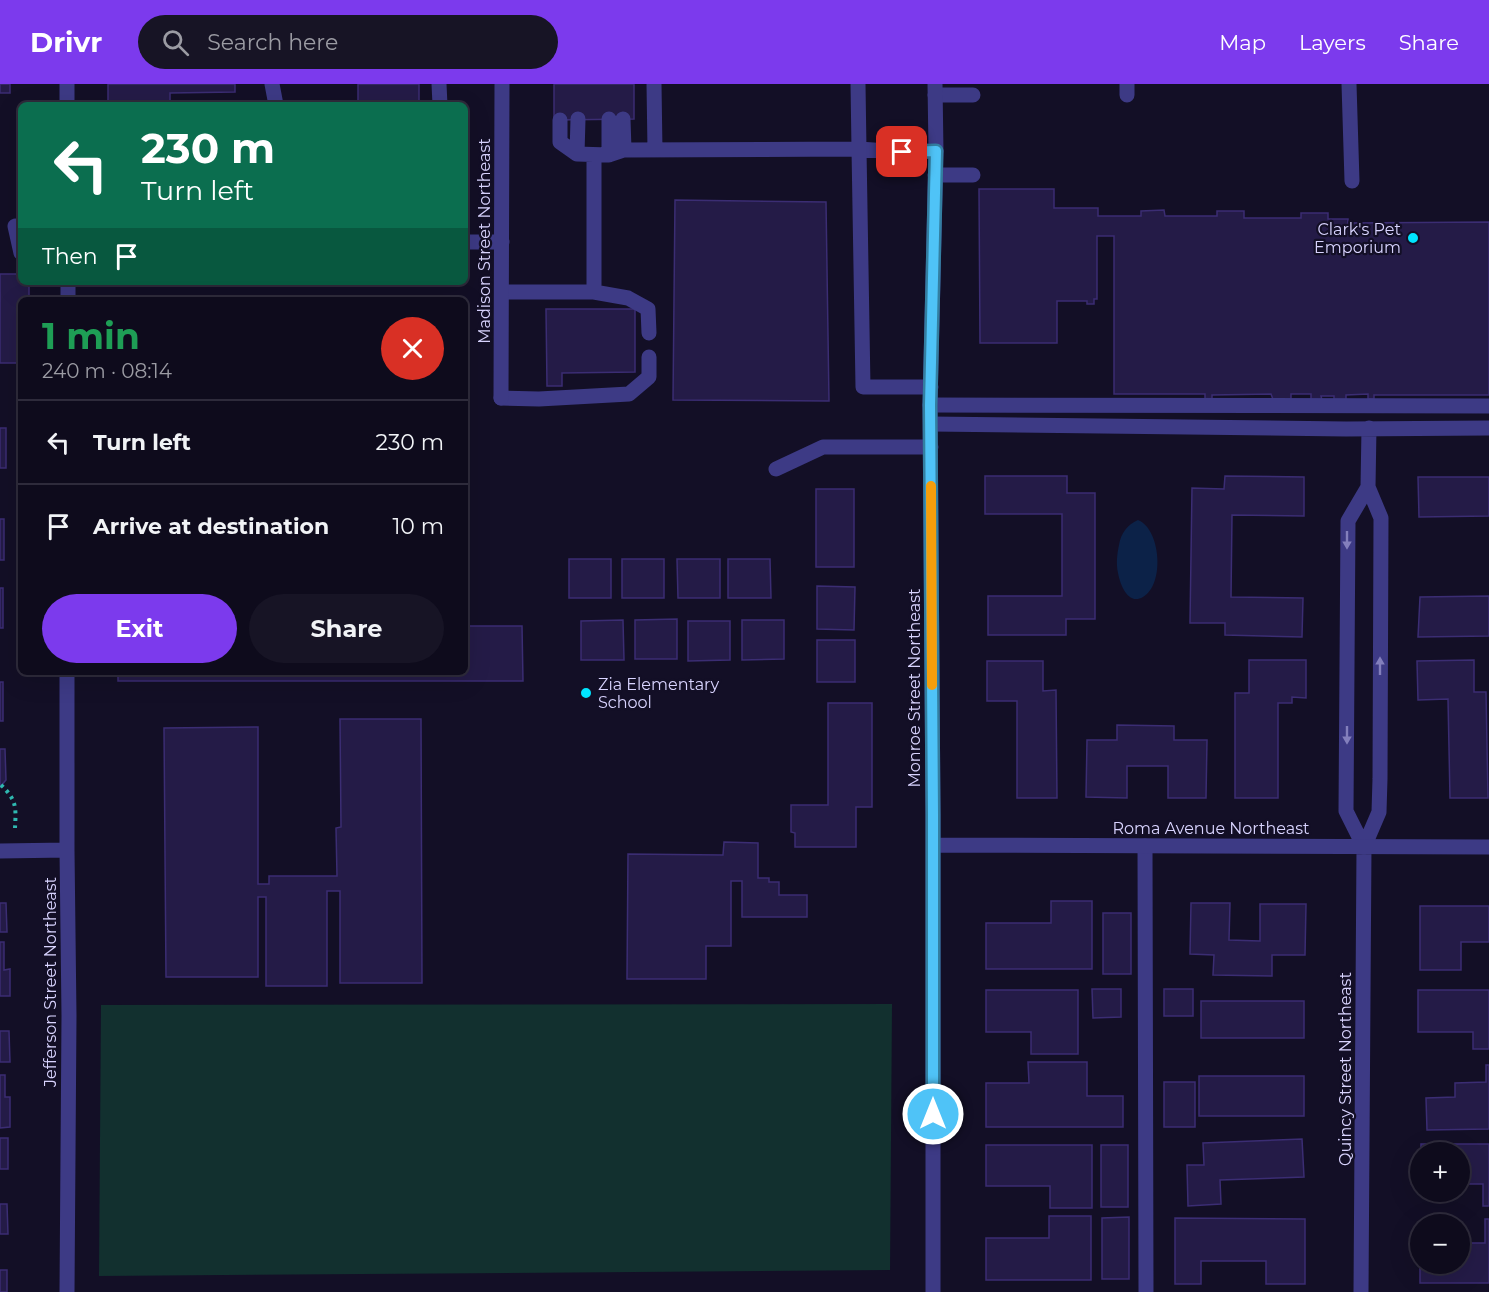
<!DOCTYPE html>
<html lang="en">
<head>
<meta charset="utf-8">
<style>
  :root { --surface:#0e0b1c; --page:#171425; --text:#f1f3f6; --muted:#9b9ba3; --line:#2e2b3b; --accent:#7c3aed }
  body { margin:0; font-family:Montserrat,sans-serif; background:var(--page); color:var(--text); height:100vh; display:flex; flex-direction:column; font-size:22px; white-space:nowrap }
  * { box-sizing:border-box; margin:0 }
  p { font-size:20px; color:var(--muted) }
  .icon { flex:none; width:33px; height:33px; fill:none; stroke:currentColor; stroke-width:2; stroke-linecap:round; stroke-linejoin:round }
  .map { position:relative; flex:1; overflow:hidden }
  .panel { position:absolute; left:18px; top:213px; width:450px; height:378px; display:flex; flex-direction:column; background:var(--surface); border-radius:9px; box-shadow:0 6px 24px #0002,0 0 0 2px var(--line) }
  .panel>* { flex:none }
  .hud { position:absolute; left:18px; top:18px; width:450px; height:183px; border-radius:9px; box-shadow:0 6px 24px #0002,0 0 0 2px var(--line); background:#0b6e4f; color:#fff; overflow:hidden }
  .controls { position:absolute; left:1410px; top:1058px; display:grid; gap:12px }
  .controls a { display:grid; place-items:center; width:60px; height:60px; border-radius:50%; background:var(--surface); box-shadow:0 6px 24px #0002,0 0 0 2px var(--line); font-size:30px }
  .pin { position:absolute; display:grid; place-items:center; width:51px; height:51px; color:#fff; margin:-26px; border-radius:12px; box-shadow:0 3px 9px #0006 }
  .me { position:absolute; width:66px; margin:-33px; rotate:0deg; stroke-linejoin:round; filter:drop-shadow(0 0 4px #0008) }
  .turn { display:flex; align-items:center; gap:21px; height:126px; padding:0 24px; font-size:27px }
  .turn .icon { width:78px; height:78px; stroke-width:2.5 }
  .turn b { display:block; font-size:42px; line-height:51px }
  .then { display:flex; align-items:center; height:57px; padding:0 24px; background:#0003; gap:12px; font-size:22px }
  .round { display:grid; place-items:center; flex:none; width:63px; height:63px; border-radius:32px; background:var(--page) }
  .summary { display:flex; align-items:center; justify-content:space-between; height:102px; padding:0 24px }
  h1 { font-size:36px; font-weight:700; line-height:45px; color:#1e9e55 }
  .primary-button { display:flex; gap:12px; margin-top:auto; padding:12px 24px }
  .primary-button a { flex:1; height:69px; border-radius:36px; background:var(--accent); color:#fff; font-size:24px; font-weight:700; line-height:69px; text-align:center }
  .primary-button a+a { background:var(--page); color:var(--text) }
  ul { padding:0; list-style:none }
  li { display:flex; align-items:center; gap:18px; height:84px; padding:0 24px; border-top:2px solid var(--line) }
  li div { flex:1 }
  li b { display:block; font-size:22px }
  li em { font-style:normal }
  header { display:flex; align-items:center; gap:36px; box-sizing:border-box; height:84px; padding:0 30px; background:var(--accent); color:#fff }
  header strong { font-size:28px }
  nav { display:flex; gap:33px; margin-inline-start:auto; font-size:21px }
  .search { width:420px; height:54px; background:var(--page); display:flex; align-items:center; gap:15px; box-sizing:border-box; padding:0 21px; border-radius:33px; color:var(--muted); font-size:22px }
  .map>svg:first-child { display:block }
  .green { fill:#12302f }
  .water { fill:#0c2248 }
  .building { fill:#241b47; stroke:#3b2d73; stroke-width:1.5 }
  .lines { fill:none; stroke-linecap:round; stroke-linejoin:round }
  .path { stroke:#2fb8b0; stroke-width:4; stroke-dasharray:3 4.5; stroke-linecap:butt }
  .lane { stroke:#3d3a85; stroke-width:15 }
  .street { stroke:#3d3a85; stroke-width:15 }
  .oneway { fill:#837fbc }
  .route-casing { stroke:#337fa1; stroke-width:15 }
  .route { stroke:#4fc3f7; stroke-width:10 }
  .slow { stroke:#f59e0b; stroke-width:10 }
  .poi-dot { fill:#00e5ff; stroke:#130f26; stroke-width:2 }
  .labels { text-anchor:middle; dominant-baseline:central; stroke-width:4.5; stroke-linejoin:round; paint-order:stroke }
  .poi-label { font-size:16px; fill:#d9d4ff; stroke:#130f26; text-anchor:end }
  .street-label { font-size:16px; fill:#d9d4ff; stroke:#130f26 }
</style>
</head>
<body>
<header>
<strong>Drivr</strong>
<div class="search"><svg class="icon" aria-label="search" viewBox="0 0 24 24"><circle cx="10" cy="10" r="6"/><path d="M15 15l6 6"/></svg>Search here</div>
<nav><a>Map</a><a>Layers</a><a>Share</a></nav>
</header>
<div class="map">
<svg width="1489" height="1208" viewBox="0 0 1489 1208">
  <rect width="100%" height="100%" fill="#130f26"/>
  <!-- green -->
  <path class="green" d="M892 920 890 1186 99 1192 101 921Z"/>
  <!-- water -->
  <path class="water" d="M1138 436C1161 445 1165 501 1143 513 1128 522 1120 500 1118 489 1116 480 1117 470 1119 461 1121 449 1127 441 1138 436Z"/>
  <!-- building -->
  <path class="building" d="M0 0H10V9H0Z
    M108 0H235V8L170 9V21H108Z
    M358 0H419V21H358Z
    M554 0H634V35L554 36Z
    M979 105H1054V124H1098V132H1141V127L1164 126 1165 132H1217V127H1244V134H1301V129H1328V135H1348V139L1489 138V311H1374V315H1368V310L1346 311V316H1334V312H1321L1322 316H1311V310H1291V318H1274L1271 310 1212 311V315H1205V310H1114V152H1097V215H1094V220H1087V217H1057V259H980Z
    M675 116 826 118 829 317 673 316Z
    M0 190H21V198H29V216H21V279H0Z
    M546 225H635V288L562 289V302H547Z
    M0 344H6V384H0Z
    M985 392H1067V409H1095V535H1066V551H988V512H1062V430H985Z
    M1225 392 1304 393V432L1232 431 1231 513 1303 514 1302 553 1225 551V539H1190L1192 404 1224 405Z
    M1418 393H1489V432L1419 433Z
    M816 405H854V483H816Z
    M0 435H4V476H0Z
    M569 475H611V514H569Z
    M622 475H664V514H622Z
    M677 475H720V514H678Z
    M728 475H770L771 514H728Z
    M817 502 855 503 854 546 817 545Z
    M0 504H3V544H0Z
    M1489 512V552L1418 553 1420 513Z
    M677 535V575H635V536Z
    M623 536 624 576H581V537Z
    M742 536H784V575L742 576Z
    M688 537H730V576L688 577Z
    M465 542H522L523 597H118V588H465Z
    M817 556H855V598H817Z
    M1249 576H1306V614L1292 613V619H1278V714H1235V609H1249Z
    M1474 576V608H1486L1488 714H1450L1448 615 1418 616 1417 577Z
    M987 577H1043V607L1056 606 1057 714H1017V617H987Z
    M0 598H3V637H0Z
    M828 619H872V723H856V763H795V749L791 748V721H828Z
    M340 635H421L422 899H340V807H327V902H266V813H258V893H166L164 644 258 643V800H269V792H337L336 744 341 743Z
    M1117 641 1174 642V656H1207L1206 714H1168V682H1127V714L1086 713 1087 656H1117Z
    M0 665H5L6 696 0 703Z
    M724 758 758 759V794H769V798H779V811H807V833H742V797H731V862H706V895H627L628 770 723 771Z
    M1051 817H1092V885H986V839H1051Z
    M0 819H6L7 848H0Z
    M1191 819H1230L1229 856 1260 857V820H1306L1305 871H1272V892L1213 891 1214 871 1190 870Z
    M1420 822H1489V858H1461V886H1420Z
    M1103 829H1131V890H1103Z
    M0 858H4V886L10 885V912H0Z
    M1092 905H1121V933L1093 934Z
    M1164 905H1193V932H1164Z
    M986 906H1078V970H1031V948H986Z
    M1418 906H1489V965H1473V948H1418Z
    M1201 917H1304V954H1201Z
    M0 947H9L10 978H0Z
    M1028 978H1087V1012H1123V1043H986V999H1029Z
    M1486 981H1489V1045L1427 1046 1426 1014 1455 1013V999L1486 998Z
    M0 991H5V1013H10V1043L0 1044Z
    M1199 992H1304V1032H1199Z
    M1164 998H1195V1043H1164Z
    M0 1054H8V1085H0Z
    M1302 1055 1304 1093 1220 1096 1221 1120 1188 1122 1187 1081H1204L1203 1059Z
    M1421 1060H1489V1122H1483V1100H1460V1068H1421Z
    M986 1061H1092V1124H1050V1102H986Z
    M1101 1061H1128V1123H1101Z
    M0 1120H7L8 1150H0Z
    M1049 1132H1091V1196H986V1154H1049Z
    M1129 1133V1195H1102V1134Z
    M1175 1134 1305 1135V1200H1266V1177H1201V1200H1175Z
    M1485 1135H1489V1199H1420V1159V1179H1460V1159H1485Z
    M0 1186H7V1208H0Z"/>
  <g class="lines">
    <!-- path -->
    <path class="path" d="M1 701C17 716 16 724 15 744"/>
    <!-- lane -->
    <path class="lane" d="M272 0 276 21
      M439 0 440 21
      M654 0 655 66
      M858 0 859 65 902 68 936 67
      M1127 0V11
      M1349 0 1352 97
      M935 11H973
      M609 35V71
      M623 35 624 66
      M560 36V58L577 70 609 71 624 66 859 65 863 303H931
      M577 70 578 35
      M594 71V208
      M935 91H973
      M15 142 21 169
      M465 158H502
      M502 208H594L628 214 648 225 649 249
      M501 314 539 315 629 310 649 293V273
      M930 321 1489 322
      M931 340 1346 345 1489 344
      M776 385 823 363H931
      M1145 762 1146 1208
      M1364 763 1379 728 1380 695 1381 434 1368 403 1369 344
      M1364 763 1346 727 1348 437 1368 403"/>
    <!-- street -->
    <path class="street" d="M67 0V21
      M68 198V216
      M501 314 502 0
      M933 761 1489 763
      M0 767 67 766
      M67 1208 69 932 67 766V588
      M933 1208V730L930 321 936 67 935 0
      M1361 1208 1364 763"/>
  </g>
  <!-- one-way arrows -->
  <defs><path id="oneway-solid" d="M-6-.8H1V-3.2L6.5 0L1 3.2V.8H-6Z" transform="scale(1.5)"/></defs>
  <g class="oneway">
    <use href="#oneway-solid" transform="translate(1347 456) rotate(90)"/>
    <use href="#oneway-solid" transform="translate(1380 582) rotate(-90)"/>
    <use href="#oneway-solid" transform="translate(1347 651) rotate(90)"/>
  </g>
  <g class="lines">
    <defs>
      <path id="route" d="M902 68 936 67 930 321 933 730V1030"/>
    </defs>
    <!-- route casing -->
    <use href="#route" class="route-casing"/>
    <!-- route -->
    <use href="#route" class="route"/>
    <!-- slow -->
    <path class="slow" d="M931 402 932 601"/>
  </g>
  <!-- markers -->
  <g class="poi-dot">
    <circle cx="1413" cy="154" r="6"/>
    <circle cx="586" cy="609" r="6"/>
  </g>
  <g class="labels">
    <!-- poi labels -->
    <g class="poi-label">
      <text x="1401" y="145">Clark's Pet<tspan x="1401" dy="18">Emporium</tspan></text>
      <text x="598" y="600" text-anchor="start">Zia Elementary<tspan x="598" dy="18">School</tspan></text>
    </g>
    <!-- street labels -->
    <g class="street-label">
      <text transform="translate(484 157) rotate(-90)">Madison Street Northeast</text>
      <text transform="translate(914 604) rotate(-90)">Monroe Street Northeast</text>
      <text x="1211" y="744">Roma Avenue Northeast</text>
      <text transform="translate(50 898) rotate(-90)">Jefferson Street Northeast</text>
      <text transform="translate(1345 985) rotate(-90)">Quincy Street Northeast</text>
    </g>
  </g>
</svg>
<div class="controls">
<a>+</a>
<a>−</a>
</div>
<div class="pin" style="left:902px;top:68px;background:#d93025"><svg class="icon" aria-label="arrive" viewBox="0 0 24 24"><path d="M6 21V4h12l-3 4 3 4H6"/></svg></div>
<svg class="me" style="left:933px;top:1030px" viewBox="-20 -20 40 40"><circle r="17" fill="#4fc3f7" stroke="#fff" stroke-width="3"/><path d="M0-11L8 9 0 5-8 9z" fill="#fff"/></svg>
<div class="hud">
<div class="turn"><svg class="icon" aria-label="left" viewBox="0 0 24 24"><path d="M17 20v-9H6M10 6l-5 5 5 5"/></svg><div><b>230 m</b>Turn left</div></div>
<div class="then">Then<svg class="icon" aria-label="arrive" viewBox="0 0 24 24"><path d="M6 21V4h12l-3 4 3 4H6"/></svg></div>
</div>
<section class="panel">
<div class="summary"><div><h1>1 min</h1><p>240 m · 08:14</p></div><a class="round" style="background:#d93025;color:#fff"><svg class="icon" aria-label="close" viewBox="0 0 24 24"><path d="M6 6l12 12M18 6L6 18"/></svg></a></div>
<ul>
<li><svg class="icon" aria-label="left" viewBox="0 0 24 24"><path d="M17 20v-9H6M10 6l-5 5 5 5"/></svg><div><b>Turn left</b></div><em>230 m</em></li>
<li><svg class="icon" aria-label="arrive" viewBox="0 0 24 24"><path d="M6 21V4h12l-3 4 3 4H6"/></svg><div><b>Arrive at destination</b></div><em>10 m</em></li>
</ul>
<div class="primary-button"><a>Exit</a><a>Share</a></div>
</section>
</div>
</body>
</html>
